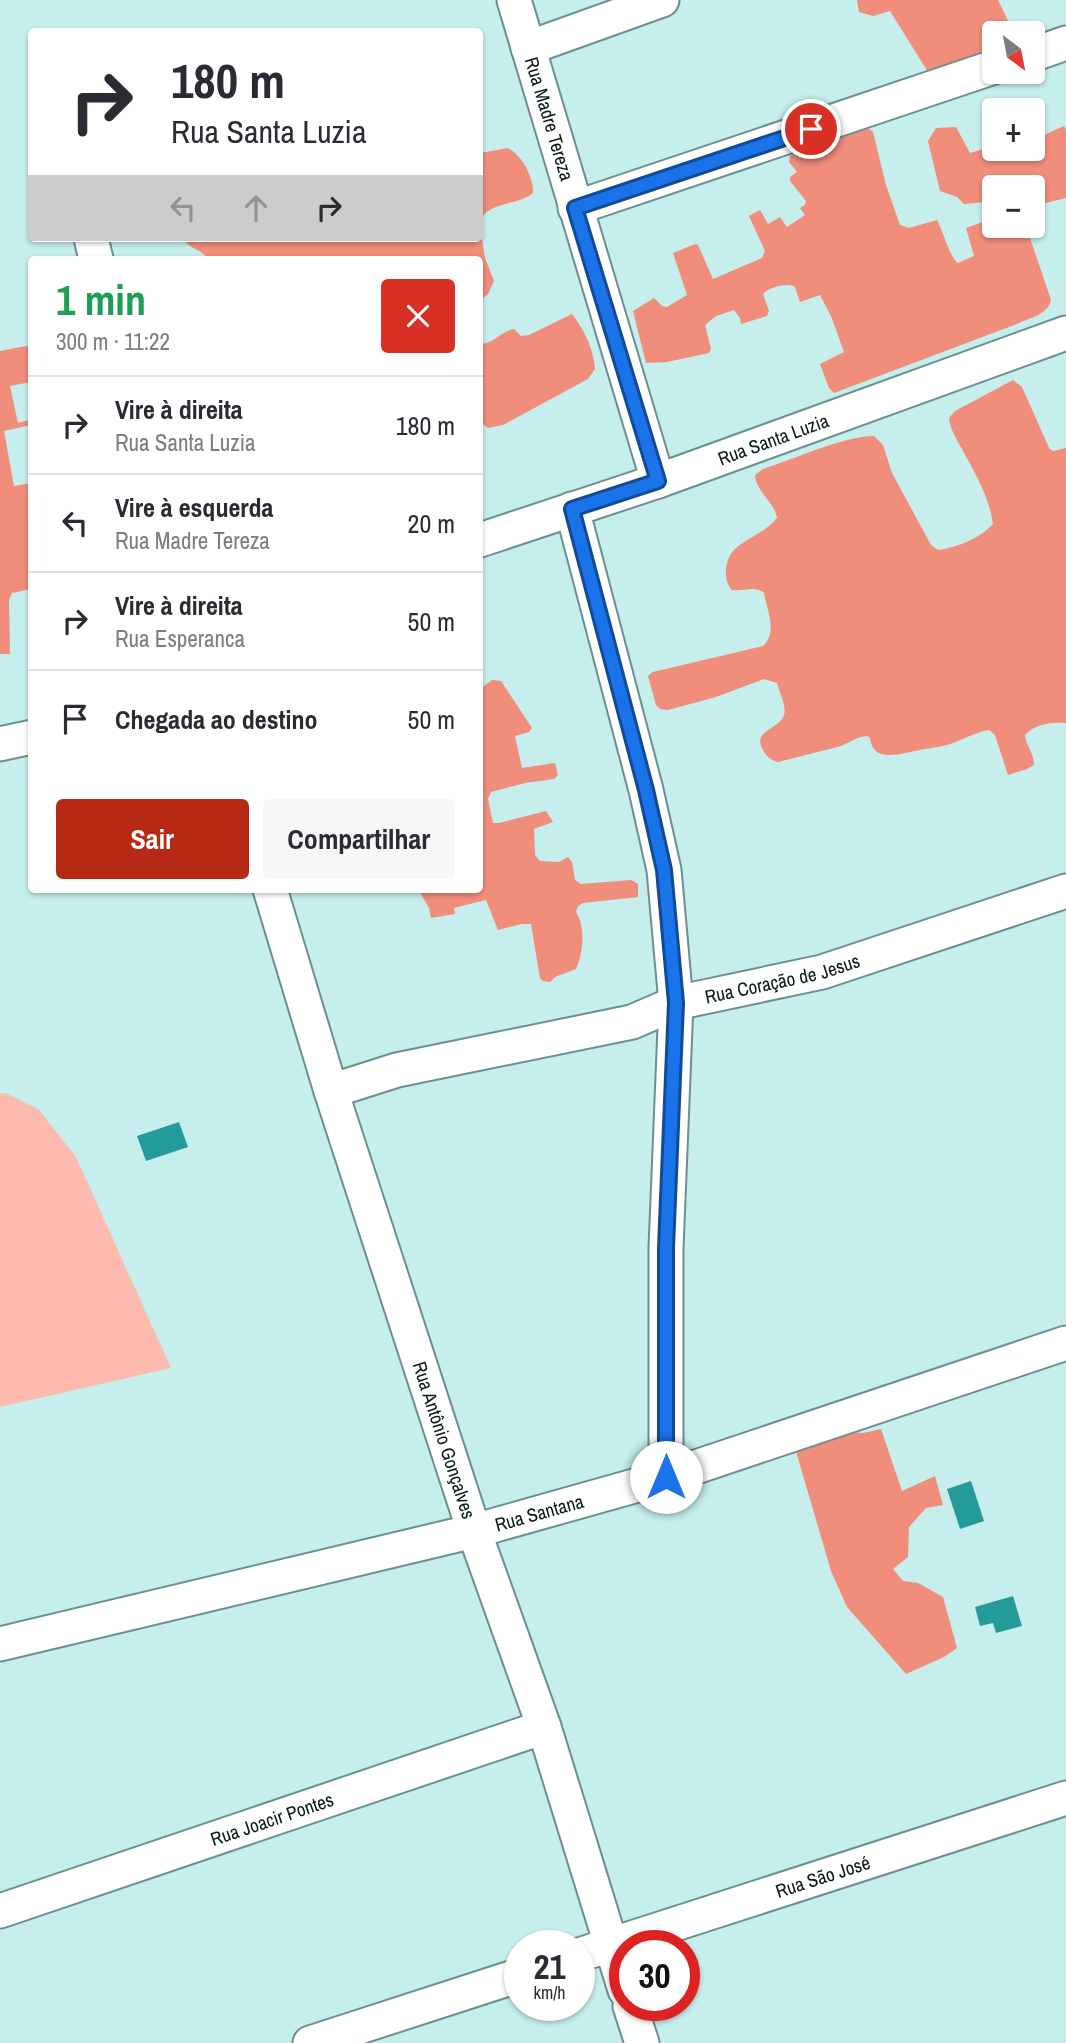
<!DOCTYPE html>
<html lang="pt">
<head>
<meta charset="utf-8">
<style>
  :root { --surface:#fff; --page:#f7f7f7; --text:#2b2b33; --muted:#7c7c81; --line:#e1e1e2; --accent:#b62914 }
  body { margin:0; font-family:"Archivo Narrow",sans-serif; background:var(--page); color:var(--text); height:100vh; display:flex; flex-direction:column; font-size:26px; white-space:nowrap }
  * { box-sizing:border-box; margin:0 }
  p { font-size:23px; color:var(--muted) }
  .icon { flex:none; width:38px; height:38px; fill:none; stroke:currentColor; stroke-width:2; stroke-linecap:round; stroke-linejoin:round }
  .map { position:relative; flex:1; overflow:hidden }
  .drawer { position:absolute; left:28px; top:256px; width:455px; height:637px; display:flex; flex-direction:column; background:var(--surface); border-radius:7px; box-shadow:0 2px 5px #0004 }
  .drawer>* { flex:none }
  .guide { position:absolute; left:28px; top:28px; width:455px; height:214px; border-radius:7px; box-shadow:0 2px 5px #0004; background:#fff; color:var(--text); overflow:hidden }
  .needle { width:46px; rotate:148deg }
  .fabs { position:absolute; left:982px; top:21px; display:grid; gap:14px }
  .fabs a { display:grid; place-items:center; width:63px; height:63px; border-radius:7px; background:var(--surface); box-shadow:0 2px 5px #0004; font-size:35px }
  .speed { position:absolute; left:504px; top:1930px; display:flex; gap:14px; font-size:35px; font-weight:700; text-align:center }
  .speed>* { display:grid; place-content:center; width:91px; height:91px; border-radius:50%; background:var(--surface); box-shadow:0 2px 5px #0004; line-height:1 }
  .speed small { font-size:18px; font-weight:400 }
  .speed .limit { border:10px solid #d22; background:#fff; color:#111 }
  .pin { position:absolute; display:grid; place-items:center; width:60px; height:60px; color:#fff; margin:-30px; border:4px solid #fff; border-radius:50%; box-shadow:0 2px 7px #0007 }
  .me { position:absolute; width:77px; margin:-38px; rotate:0deg; stroke-linejoin:round; filter:drop-shadow(0 0 5px #0008) }
  .turn { display:flex; align-items:center; gap:24px; height:147px; padding:0 28px; font-size:32px }
  .turn .icon { width:91px; height:91px; stroke-width:2.5 }
  .turn b { display:block; font-size:49px; line-height:60px }
  .lanes { display:flex; align-items:center; height:66px; padding:0 28px; background:#0003; justify-content:center; gap:35px; direction:ltr }
  .lanes .off { opacity:.35 }
  .round { display:grid; place-items:center; flex:none; width:74px; height:74px; border-radius:7px; background:var(--page) }
  .head { display:flex; align-items:center; justify-content:space-between; height:119px; padding:0 28px }
  h1 { font-size:42px; font-weight:700; line-height:52px; color:#1e9e55 }
  .cta { display:flex; gap:14px; margin-top:auto; padding:14px 28px }
  .cta a { flex:1; height:80px; border-radius:7px; background:var(--accent); color:#fff; font-size:28px; font-weight:700; line-height:80px; text-align:center }
  .cta a+a { background:var(--page); color:var(--text) }
  ul { padding:0; list-style:none }
  li { display:flex; align-items:center; gap:21px; height:98px; padding:0 28px; border-top:2px solid var(--line) }
  li div { flex:1 }
  li b { display:block; font-size:26px }
  li em { font-style:normal }
  .map>svg:first-child { display:block }
  .green { fill:#fcbbae }
  .forest { fill:#f08d7b }
  .water { fill:#259a9a }
  .lines { fill:none; stroke-linecap:round; stroke-linejoin:round }
  .street-casing { stroke:#6b908f; stroke-width:37 }
  .street { stroke:#fff; stroke-width:33 }
  .route-casing { stroke:#114b97; stroke-width:18 }
  .route { stroke:#1a73e8; stroke-width:12 }
  .labels { text-anchor:middle; dominant-baseline:central; stroke-width:5; stroke-linejoin:round; paint-order:stroke }
  .street-label { font-size:19px; fill:#091818; stroke:#fff }
</style>
</head>
<body>
<div class="map">
<svg width="1066" height="2043" viewBox="0 0 1066 2043">
  <rect width="100%" height="100%" fill="#c6eeec"/>
  <!-- green -->
  <path class="green" d="M0 1093 8 1094 39 1110 76 1157 171 1368 0 1407Z"/>
  <!-- forest -->
  <path class="forest" d="M857 0H998L1014 33H994V47L928 72 890 11 873 16 859 12Z
    M1064 126 1066 129V198L1033 206 1032 187H994L993 214 987 202 964 204 957 197 940 191 928 141 936 128 956 127 970 153 994 146V149H1032L1033 140Z
    M868 128 873 132 886 185 900 225 909 228 937 220C943 231 950 258 958 263L974 256 966 228 994 218V226H1026L1051 300C1048 315 1029 318 1017 324L834 393 829 388 820 364 844 352 831 316 820 295 800 302 795 287C788 282 769 287 763 294L769 311 767 316 741 324 740 318 734 310 716 316 705 325 711 349 709 353 667 362 646 363 633 311 654 298 662 306 667 307 687 295 673 253 695 244 698 245 713 279 762 258 765 251 749 216 760 210 768 224 780 217 787 227 805 215 800 208 805 205 806 201 790 181V177L797 172 789 162 790 156 814 145Z
    M508 148C522 155 534 178 533 193 518 206 487 201 480 222V153Z
    M480 226 485 258 494 281 488 294 480 301V259H208C202 249 188 249 183 238H480Z
    M572 314C584 329 594 350 595 369L588 379 503 425 488 428 480 422V344C494 344 501 331 514 329L521 336 529 335Z
    M31 345V382L10 386 18 423 29 420 31 425 4 431 14 486 31 483V589L12 593 9 600 10 654H0V351Z
    M1013 380 1022 387 1049 448 1053 451 1066 448V723C1051 722 1035 724 1025 735 1026 746 1034 753 1034 765L1027 769 1008 775 995 735 989 730C975 732 961 741 947 745 937 748 926 748 915 751 898 754 873 763 870 738L867 736 860 737 841 746 778 762C770 760 766 756 762 748 753 730 780 729 784 715 787 706 779 692 777 683L764 679 716 697 668 710 660 709 656 705 648 676 653 672 763 646C778 632 767 611 764 593 755 585 743 592 732 590 722 580 725 558 735 549 749 537 766 532 777 518 774 501 756 492 755 475L763 469C794 459 844 436 874 436L883 445 892 473 931 545 938 550C958 547 979 539 993 524 990 500 976 474 964 453 958 441 950 430 949 418L955 411Z
    M492 680 501 681 532 728 529 732 515 736 522 768 555 763 558 775 554 779 525 783 491 792 488 799 493 823H499L546 811 553 822 534 829 535 855 540 861 559 862 568 857 572 862 575 880 581 884 631 880 638 884V897L583 903 578 906 576 912C586 927 583 954 576 969L555 977 550 982 543 981 540 978 531 924H521L498 930 486 900 454 908 455 914 431 918 429 908 418 889H480V689Z
    M881 1429 902 1491 935 1476 943 1505 926 1508 909 1527 908 1557 893 1569 903 1581 918 1583 943 1597 957 1648 944 1657 906 1674 847 1607 831 1571 795 1448 840 1431 863 1433Z"/>
  <!-- water -->
  <path class="water" d="M179 1122 188 1147 146 1161 137 1136Z
    M971 1481 984 1521 960 1529 947 1489Z
    M1013 1596 1022 1626 996 1633 993 1623 980 1626 975 1607Z"/>
  <g class="lines">
    <defs>
      <g id="street">
        <path id="s1" d="M514 0 658 481"/>
        <path d="M528 48 662 0"/>
        <path d="M1032 55 1066 43"/>
        <path d="M575 208 994 67"/>
        <path d="M91 238 96 259"/>
        <path d="M572 509 646 790 664 870 676 1003 666 1248V1477"/>
        <path id="s2" d="M480 540 658 481 1066 333"/>
        <path d="M0 744 32 737"/>
        <path id="s3" d="M270 889 331 1091 474 1531 544 1727 625 1990"/>
        <path id="s4" d="M331 1091 397 1070 632 1022 676 1003 822 972 1066 891"/>
        <path id="s5" d="M0 1644 474 1531 666 1477 1066 1343"/>
        <path id="s6" d="M0 1911 544 1727"/>
        <path id="s7" d="M579 1955 1066 1798"/>
        <path d="M630 2006 642 2043"/>
        <path d="M310 2043 520 1975"/>
      </g>
    </defs>
    <!-- street casing -->
    <use href="#street" class="street-casing"/>
    <!-- street -->
    <use href="#street" class="street"/>
  </g>
  <g class="lines">
    <defs>
      <path id="route" d="M666 1477V1248L676 1003 664 870 646 790 572 509 658 481 575 208 811 129"/>
    </defs>
    <!-- route casing -->
    <use href="#route" class="route-casing"/>
    <!-- route -->
    <use href="#route" class="route"/>
  </g>
  <g class="labels">
    <!-- street labels -->
    <g class="street-label">
      <text stroke="none"><textPath href="#s1" startOffset="124">Rua Madre Tereza</textPath></text>
      <text stroke="none"><textPath href="#s2" startOffset="310">Rua Santa Luzia</textPath></text>
      <text stroke="none"><textPath href="#s4" startOffset="466">Rua Coração de Jesus</textPath></text>
      <text stroke="none"><textPath href="#s3" startOffset="578">Rua Antônio Gonçalves</textPath></text>
      <text stroke="none"><textPath href="#s5" startOffset="555">Rua Santana</textPath></text>
      <text stroke="none"><textPath href="#s6" startOffset="287">Rua Joacir Pontes</textPath></text>
      <text stroke="none"><textPath href="#s7" startOffset="256">Rua São José</textPath></text>
    </g>
  </g>
</svg>
<div class="fabs">
<a><svg class="needle" viewBox="-14 -14 28 28"><path d="M0-13l5 13h-10z" fill="#e53935"/><path d="M0 13l5-13h-10z" fill="#7c7c81"/></svg></a>
<a>+</a>
<a>−</a>
</div>
<div class="speed"><div>21<small>km/h</small></div><div class="limit">30</div></div>
<div class="pin" style="left:811px;top:129px;background:#d93025"><svg class="icon" aria-label="arrive" viewBox="0 0 24 24"><path d="M6 21V4h12l-3 4 3 4H6"/></svg></div>
<svg class="me" style="left:666px;top:1477px" viewBox="-20 -20 40 40"><circle r="19" fill="#fff"/><path d="M0-13L10 11 0 6-10 11z" fill="#1a73e8"/></svg>
<div class="guide">
<div class="turn"><svg class="icon" aria-label="right" viewBox="0 0 24 24"><path d="M7 20v-9h11M14 6l5 5-5 5"/></svg><div><b>180 m</b>Rua Santa Luzia</div></div>
<div class="lanes"><svg class="icon off" aria-label="left" viewBox="0 0 24 24"><path d="M17 20v-9H6M10 6l-5 5 5 5"/></svg><svg class="icon off" aria-label="ahead" viewBox="0 0 24 24"><path d="M12 20V5M6 11l6-6 6 6"/></svg><svg class="icon" aria-label="right" viewBox="0 0 24 24"><path d="M7 20v-9h11M14 6l5 5-5 5"/></svg></div>
</div>
<section class="drawer">
<div class="head"><div><h1>1 min</h1><p>300 m · 11:22</p></div><a class="round" style="background:#d93025;color:#fff"><svg class="icon" aria-label="close" viewBox="0 0 24 24"><path d="M6 6l12 12M18 6L6 18"/></svg></a></div>
<ul>
<li><svg class="icon" aria-label="right" viewBox="0 0 24 24"><path d="M7 20v-9h11M14 6l5 5-5 5"/></svg><div><b>Vire à direita</b><p>Rua Santa Luzia</p></div><em>180 m</em></li>
<li><svg class="icon" aria-label="left" viewBox="0 0 24 24"><path d="M17 20v-9H6M10 6l-5 5 5 5"/></svg><div><b>Vire à esquerda</b><p>Rua Madre Tereza</p></div><em>20 m</em></li>
<li><svg class="icon" aria-label="right" viewBox="0 0 24 24"><path d="M7 20v-9h11M14 6l5 5-5 5"/></svg><div><b>Vire à direita</b><p>Rua Esperanca</p></div><em>50 m</em></li>
<li><svg class="icon" aria-label="arrive" viewBox="0 0 24 24"><path d="M6 21V4h12l-3 4 3 4H6"/></svg><div><b>Chegada ao destino</b></div><em>50 m</em></li>
</ul>
<div class="cta"><a>Sair</a><a>Compartilhar</a></div>
</section>
</div>
</body>
</html>
